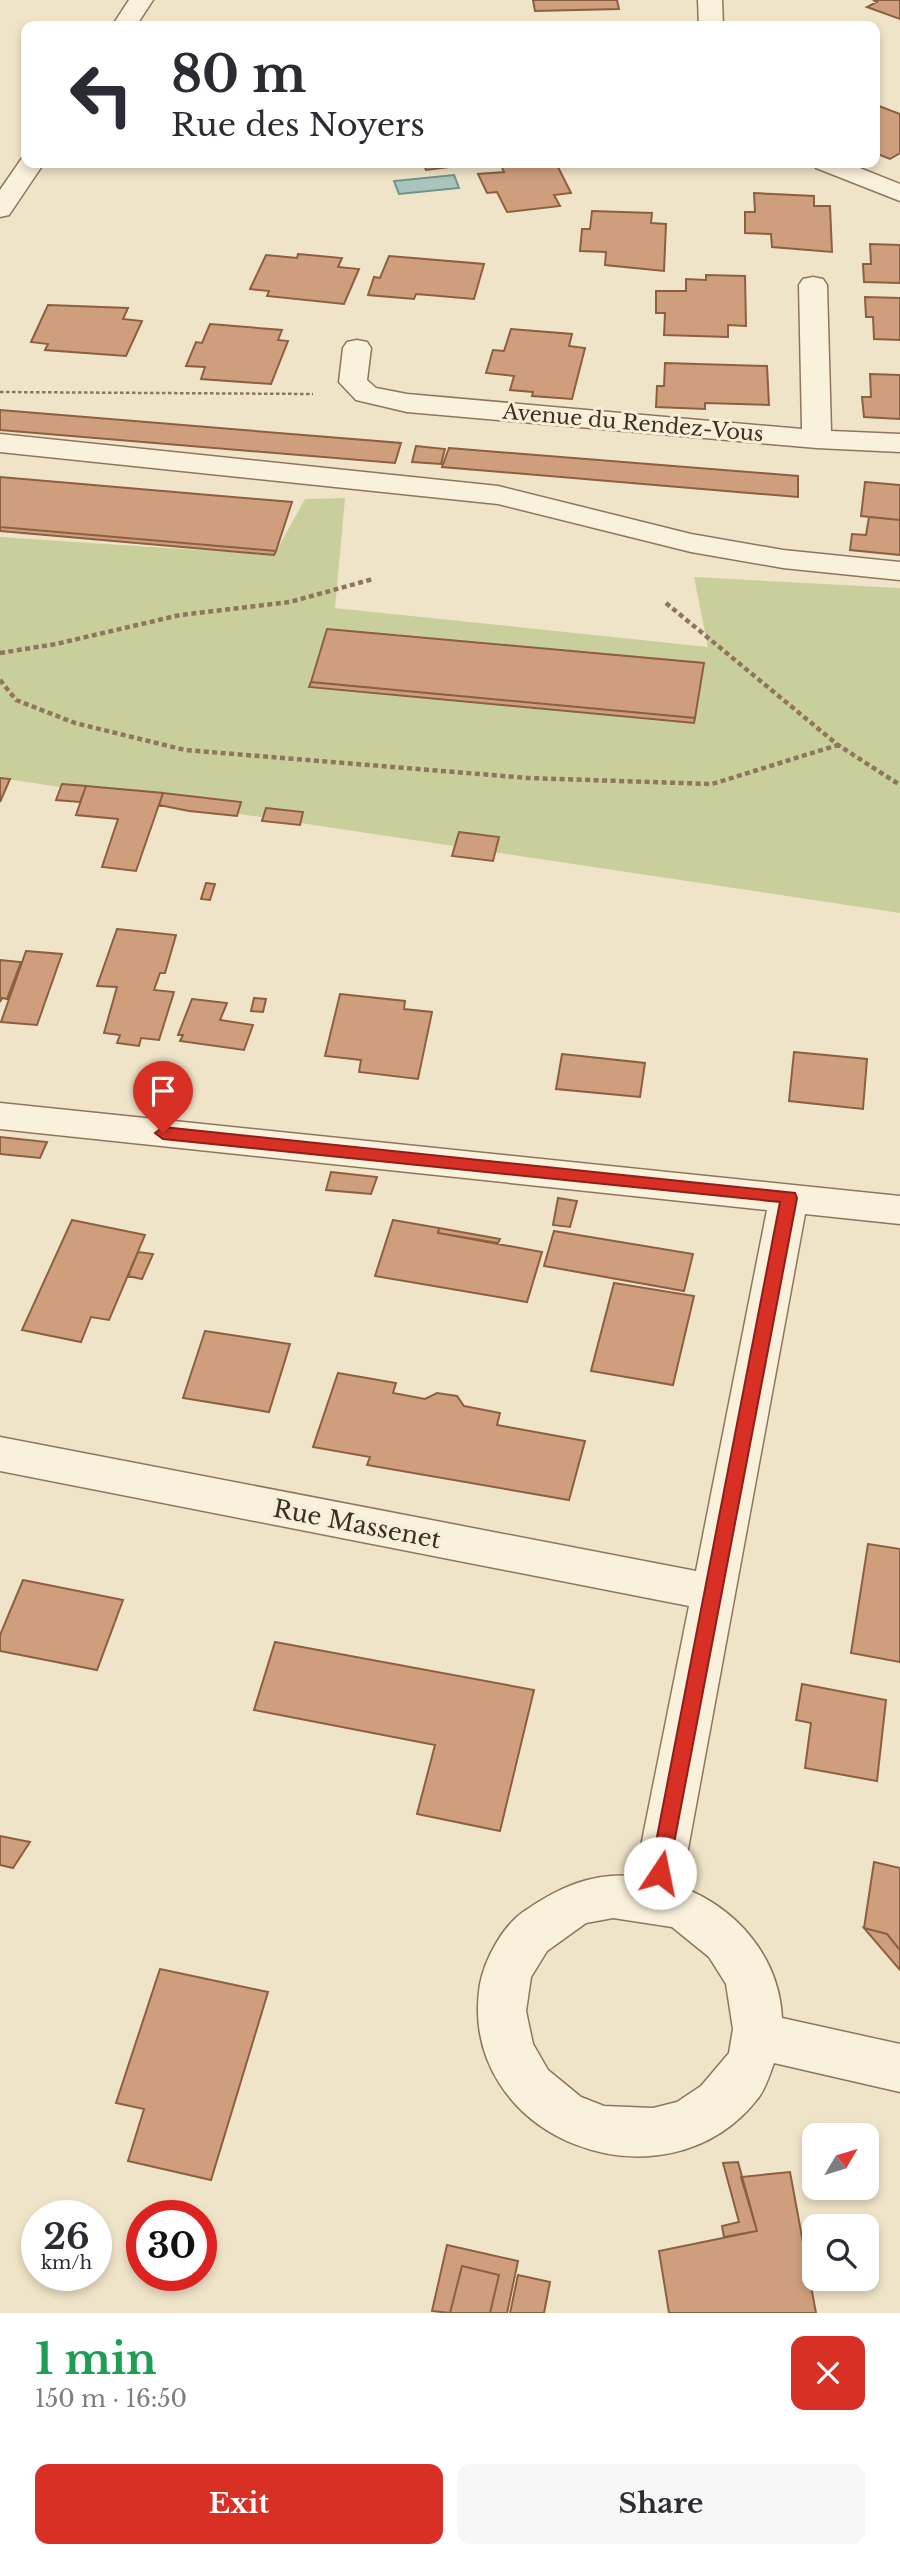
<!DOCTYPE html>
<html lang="en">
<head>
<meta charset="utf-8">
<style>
  :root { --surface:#fff; --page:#f7f7f7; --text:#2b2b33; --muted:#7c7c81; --accent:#d93025 }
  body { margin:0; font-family:"Libre Baskerville",serif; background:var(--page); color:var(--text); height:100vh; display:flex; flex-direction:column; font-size:26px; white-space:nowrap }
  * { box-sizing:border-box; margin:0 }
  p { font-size:23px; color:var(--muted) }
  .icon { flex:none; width:38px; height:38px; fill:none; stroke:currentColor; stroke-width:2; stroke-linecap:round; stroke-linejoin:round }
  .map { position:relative; height:2313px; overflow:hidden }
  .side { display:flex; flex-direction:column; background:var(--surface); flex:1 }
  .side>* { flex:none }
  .guide { position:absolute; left:21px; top:21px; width:859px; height:147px; border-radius:14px; box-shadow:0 4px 10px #0003; background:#fff; color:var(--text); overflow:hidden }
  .needle { width:46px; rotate:52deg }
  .fabs { position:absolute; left:802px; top:2123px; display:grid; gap:14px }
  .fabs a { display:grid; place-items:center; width:77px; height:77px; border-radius:14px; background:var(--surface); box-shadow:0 4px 10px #0003; font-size:35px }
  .speed { position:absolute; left:21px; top:2200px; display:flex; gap:14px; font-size:35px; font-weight:700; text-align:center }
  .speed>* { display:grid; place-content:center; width:91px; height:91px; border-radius:50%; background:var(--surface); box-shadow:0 4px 10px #0003; line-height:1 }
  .speed small { font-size:18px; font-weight:400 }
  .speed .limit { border:10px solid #d22; background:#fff; color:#111 }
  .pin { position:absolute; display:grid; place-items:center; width:60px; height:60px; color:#fff; margin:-72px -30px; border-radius:50% 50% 50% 0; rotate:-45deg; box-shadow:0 0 7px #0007 }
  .pin .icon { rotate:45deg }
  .me { position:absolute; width:77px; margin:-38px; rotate:11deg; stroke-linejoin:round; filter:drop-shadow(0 0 5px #0008) }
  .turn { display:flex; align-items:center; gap:24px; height:147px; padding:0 35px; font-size:32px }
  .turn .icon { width:91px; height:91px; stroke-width:2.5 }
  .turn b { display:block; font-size:49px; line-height:60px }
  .round { display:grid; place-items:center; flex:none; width:74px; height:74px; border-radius:14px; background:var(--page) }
  .summary { display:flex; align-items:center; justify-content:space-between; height:119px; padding:0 35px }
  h1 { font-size:42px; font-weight:700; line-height:52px; color:#1e9e55 }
  .action { display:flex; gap:14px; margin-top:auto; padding:14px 35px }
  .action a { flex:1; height:80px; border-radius:14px; background:var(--accent); color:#fff; font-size:28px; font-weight:700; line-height:80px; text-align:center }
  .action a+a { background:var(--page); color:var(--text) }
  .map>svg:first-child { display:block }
  .green { fill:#c9cf9b }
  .water { fill:#a9c4bc; stroke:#6f938a; stroke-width:2 }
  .building { fill:#cf9f7d; stroke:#8d5f41; stroke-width:2 }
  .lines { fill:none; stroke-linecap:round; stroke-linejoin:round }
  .minor-casing { stroke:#8d765c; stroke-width:3 }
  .path-far1 { stroke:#8d765c; stroke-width:2.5; stroke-dasharray:3.5 2.5; stroke-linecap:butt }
  .path { stroke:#8d765c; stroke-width:4.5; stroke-dasharray:5 3.5; stroke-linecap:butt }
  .minor { fill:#faf1dc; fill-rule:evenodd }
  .route { fill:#d93025; stroke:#8d1f18; stroke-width:2 }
  .labels { text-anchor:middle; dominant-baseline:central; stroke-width:6; stroke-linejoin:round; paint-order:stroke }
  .far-street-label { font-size:21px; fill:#3d2e20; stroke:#f7eed8 }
  .street-label { font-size:24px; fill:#3d2e20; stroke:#f7eed8 }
</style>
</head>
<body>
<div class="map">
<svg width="900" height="2313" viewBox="0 0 900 2313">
  <rect width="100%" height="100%" fill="#f0e4c8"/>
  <!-- green -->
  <path class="green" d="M345 498 335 608 708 647 694 577 900 588V913L0 778V537L274 555 305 499Z"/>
  <!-- water -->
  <path class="water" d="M454 175 459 188 399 194 394 181Z"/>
  <!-- building -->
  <path class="building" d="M533 0H617L619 9 535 11Z
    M873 0H900V19L867 7 877 2Z
    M879 106 900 114V153L890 159 875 153V108Z
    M423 163H448L450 167 426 170Z
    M500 163H556L571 193 554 195 560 206 507 212 497 192 487 193 478 174 504 172Z
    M754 193 814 196V206H830L832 252 772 247 771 234 745 233V212H755Z
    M592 211 652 213 651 223 666 224 664 271 605 265 606 252 580 251 582 229H590Z
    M870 244 900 245V283L864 282 863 264H871Z
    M298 254 342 258 338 267 359 269 344 304 267 296 269 291 250 289 266 255 297 258Z
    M389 256 484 264 474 299 416 294 414 299 368 295 374 277 380 278Z
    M706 275 745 276 746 326 728 325V337L664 335 665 313H656V291H686V279L706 280Z
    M865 297 900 298V340L874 339 873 317H866Z
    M48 305 128 308 123 319 142 321 126 356 45 350 48 344 31 342Z
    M210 324 282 330 278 340 288 341 271 384 201 379 205 367 186 366 196 342 202 343Z
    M511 329 572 334 569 346 585 348 572 399 532 396 533 392 510 390 514 376 486 373 493 350 504 351Z
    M665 363 767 366 769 405 705 403V409L656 407 657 386H664Z
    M870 374 900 375V419L864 417 862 397H871Z
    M0 410 401 443 395 463 0 430Z
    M416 446 445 449 441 464 412 462Z
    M449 448 798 476V497L442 467Z
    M0 477 292 502 276 551 0 527Z
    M865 482 900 485V520L861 516Z
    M869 517 900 520V555L850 550 852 534 866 535Z
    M0 527 276 551 274 555 0 531Z
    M327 629 704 663 695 718 311 682Z
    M311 682 695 718 694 723 309 687Z
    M0 778 10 779 0 802Z
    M62 784 86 786 80 802 56 800Z
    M86 786 163 793 136 871 102 867 118 819 76 815Z
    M163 793 241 802 237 816 189 811 159 805Z
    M266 808 303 812 300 825 262 821Z
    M459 832 499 837 493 861 452 856Z
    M206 883 215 884 210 900 201 899Z
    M117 929 176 935 165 973H160L154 990 174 992 159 1040 141 1038 139 1046 117 1043 120 1035 104 1033 117 987 97 986Z
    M26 951 62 954 37 1025 1 1022Z
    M0 960 21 962 7 999 2 998 0 1002Z
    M340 994 405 1001 404 1009 432 1012 418 1079 359 1072 361 1060 325 1056Z
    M254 998 266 999 263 1012 251 1011Z
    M192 999 227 1003 220 1020 253 1025 244 1050 180 1041 183 1035H178Z
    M794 1052 867 1059 863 1109 789 1101Z
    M562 1054 645 1063 640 1097 556 1089Z
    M0 1137 47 1142 40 1158 0 1154Z
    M331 1172 377 1177 371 1194 326 1190Z
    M558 1198 577 1201 570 1227 553 1225Z
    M72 1220 145 1235 109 1320 91 1317 81 1342 22 1330Z
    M393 1220 439 1228 438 1233 542 1252 527 1302 375 1276Z
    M439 1228 500 1239 498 1243 438 1233Z
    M554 1231 693 1254 684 1291 544 1266Z
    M138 1252 153 1254 142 1279 128 1276Z
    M614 1283 694 1296 673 1385 591 1371Z
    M205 1331 290 1344 269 1412 183 1398Z
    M338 1373 396 1383 393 1393 425 1399 437 1393 457 1396 464 1406 500 1413 497 1425 585 1441 569 1500 367 1465 370 1457 313 1447Z
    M868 1544 900 1549V1662L851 1653Z
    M23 1580 123 1600 97 1670 0 1651V1635Z
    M275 1642 534 1690 500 1831 417 1814 435 1745 254 1710Z
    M802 1684 886 1700 877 1781 805 1768 811 1723 796 1720Z
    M0 1836 30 1842 13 1868 0 1865Z
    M874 1862 900 1868V1950L887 1934 864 1928Z
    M864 1928 887 1934 900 1950V1970Z
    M160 1969 268 1992 211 2180 128 2161 144 2109 116 2103Z
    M738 2162 757 2231 724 2237 722 2226 739 2222 723 2163Z
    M790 2172 816 2313H669L659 2251 757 2231 741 2177Z
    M447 2245 518 2261 507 2313H490L499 2275 462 2266 450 2313 432 2311Z
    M462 2266 499 2275 490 2313H450Z
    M518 2275 550 2282 544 2313H510Z"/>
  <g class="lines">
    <defs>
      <path id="minor" d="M129 0H153L136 26H112Z
        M698 0H722L723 26H699Z
        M26 157V163H44L9 215 0 217V190L22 158Z
        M812 163H847L900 184V201L816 168Z
        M813 277 823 279 827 285 831 431 900 434V452L817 448 407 412 356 400 339 382 343 348 347 342 357 340 367 342 371 348 367 380 376 388 407 394 802 429 799 285 803 279Z
        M0 434 498 486 691 534 783 550 900 562V580L783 568 691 552 498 504 0 452Z
        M0 1103 900 1196V1224L805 1214 681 1887C737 1908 779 1957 782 2018L900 2044V2092L774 2063C770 2074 766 2087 759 2097 666 2219 455 2139 480 1984 485 1959 502 1927 523 1912 558 1888 591 1872 635 1876L689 1606 0 1471V1437L696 1571 767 1210 0 1129ZM613 1918 672 1927 709 1957 726 1984 733 2029 729 2053 701 2086 677 2102 653 2108 604 2106 581 2097 548 2070 533 2044 526 2011 531 1977 547 1951 586 1923Z"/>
    </defs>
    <!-- minor casing -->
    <use href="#minor" class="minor-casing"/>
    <!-- path-far1 -->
    <path class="path-far1" d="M0 392 313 394"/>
    <!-- path -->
    <path class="path" d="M666 603 838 745 900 785
      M0 653 56 644 180 615 290 602 373 579
      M0 680 16 700 75 723 185 750 528 778 712 784 838 745"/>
    <!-- minor -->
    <use href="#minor" class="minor"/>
  </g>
  <!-- route -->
  <path class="route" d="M163 1127 795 1193 797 1198 667 1880 660 1882 653 1880 650 1873 780 1202 163 1139 155 1133Z"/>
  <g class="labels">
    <!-- far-street labels -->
    <g class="far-street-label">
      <text transform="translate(633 423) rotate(5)">Avenue du Rendez-Vous</text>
    </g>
    <!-- street labels -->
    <g class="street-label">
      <text transform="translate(357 1524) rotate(11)">Rue Massenet</text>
    </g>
  </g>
</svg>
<div class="fabs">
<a><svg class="needle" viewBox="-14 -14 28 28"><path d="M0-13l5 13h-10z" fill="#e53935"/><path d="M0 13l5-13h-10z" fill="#7c7c81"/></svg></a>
<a><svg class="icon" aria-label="search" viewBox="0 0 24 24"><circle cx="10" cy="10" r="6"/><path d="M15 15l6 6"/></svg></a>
</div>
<div class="speed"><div>26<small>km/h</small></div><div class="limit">30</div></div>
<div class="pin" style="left:163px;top:1133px;background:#d93025"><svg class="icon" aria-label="arrive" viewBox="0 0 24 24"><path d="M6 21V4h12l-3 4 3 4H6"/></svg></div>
<svg class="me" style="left:660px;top:1873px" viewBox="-20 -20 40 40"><circle r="19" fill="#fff"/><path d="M0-13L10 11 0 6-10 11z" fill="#d93025"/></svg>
<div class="guide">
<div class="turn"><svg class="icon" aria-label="left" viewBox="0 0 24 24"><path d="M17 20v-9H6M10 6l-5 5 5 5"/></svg><div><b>80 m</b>Rue des Noyers</div></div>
</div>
</div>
<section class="side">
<div class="summary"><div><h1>1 min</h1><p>150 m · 16:50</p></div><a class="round" style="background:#d93025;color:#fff"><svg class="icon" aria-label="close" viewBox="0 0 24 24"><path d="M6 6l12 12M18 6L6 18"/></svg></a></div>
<div class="action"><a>Exit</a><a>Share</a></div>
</section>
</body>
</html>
